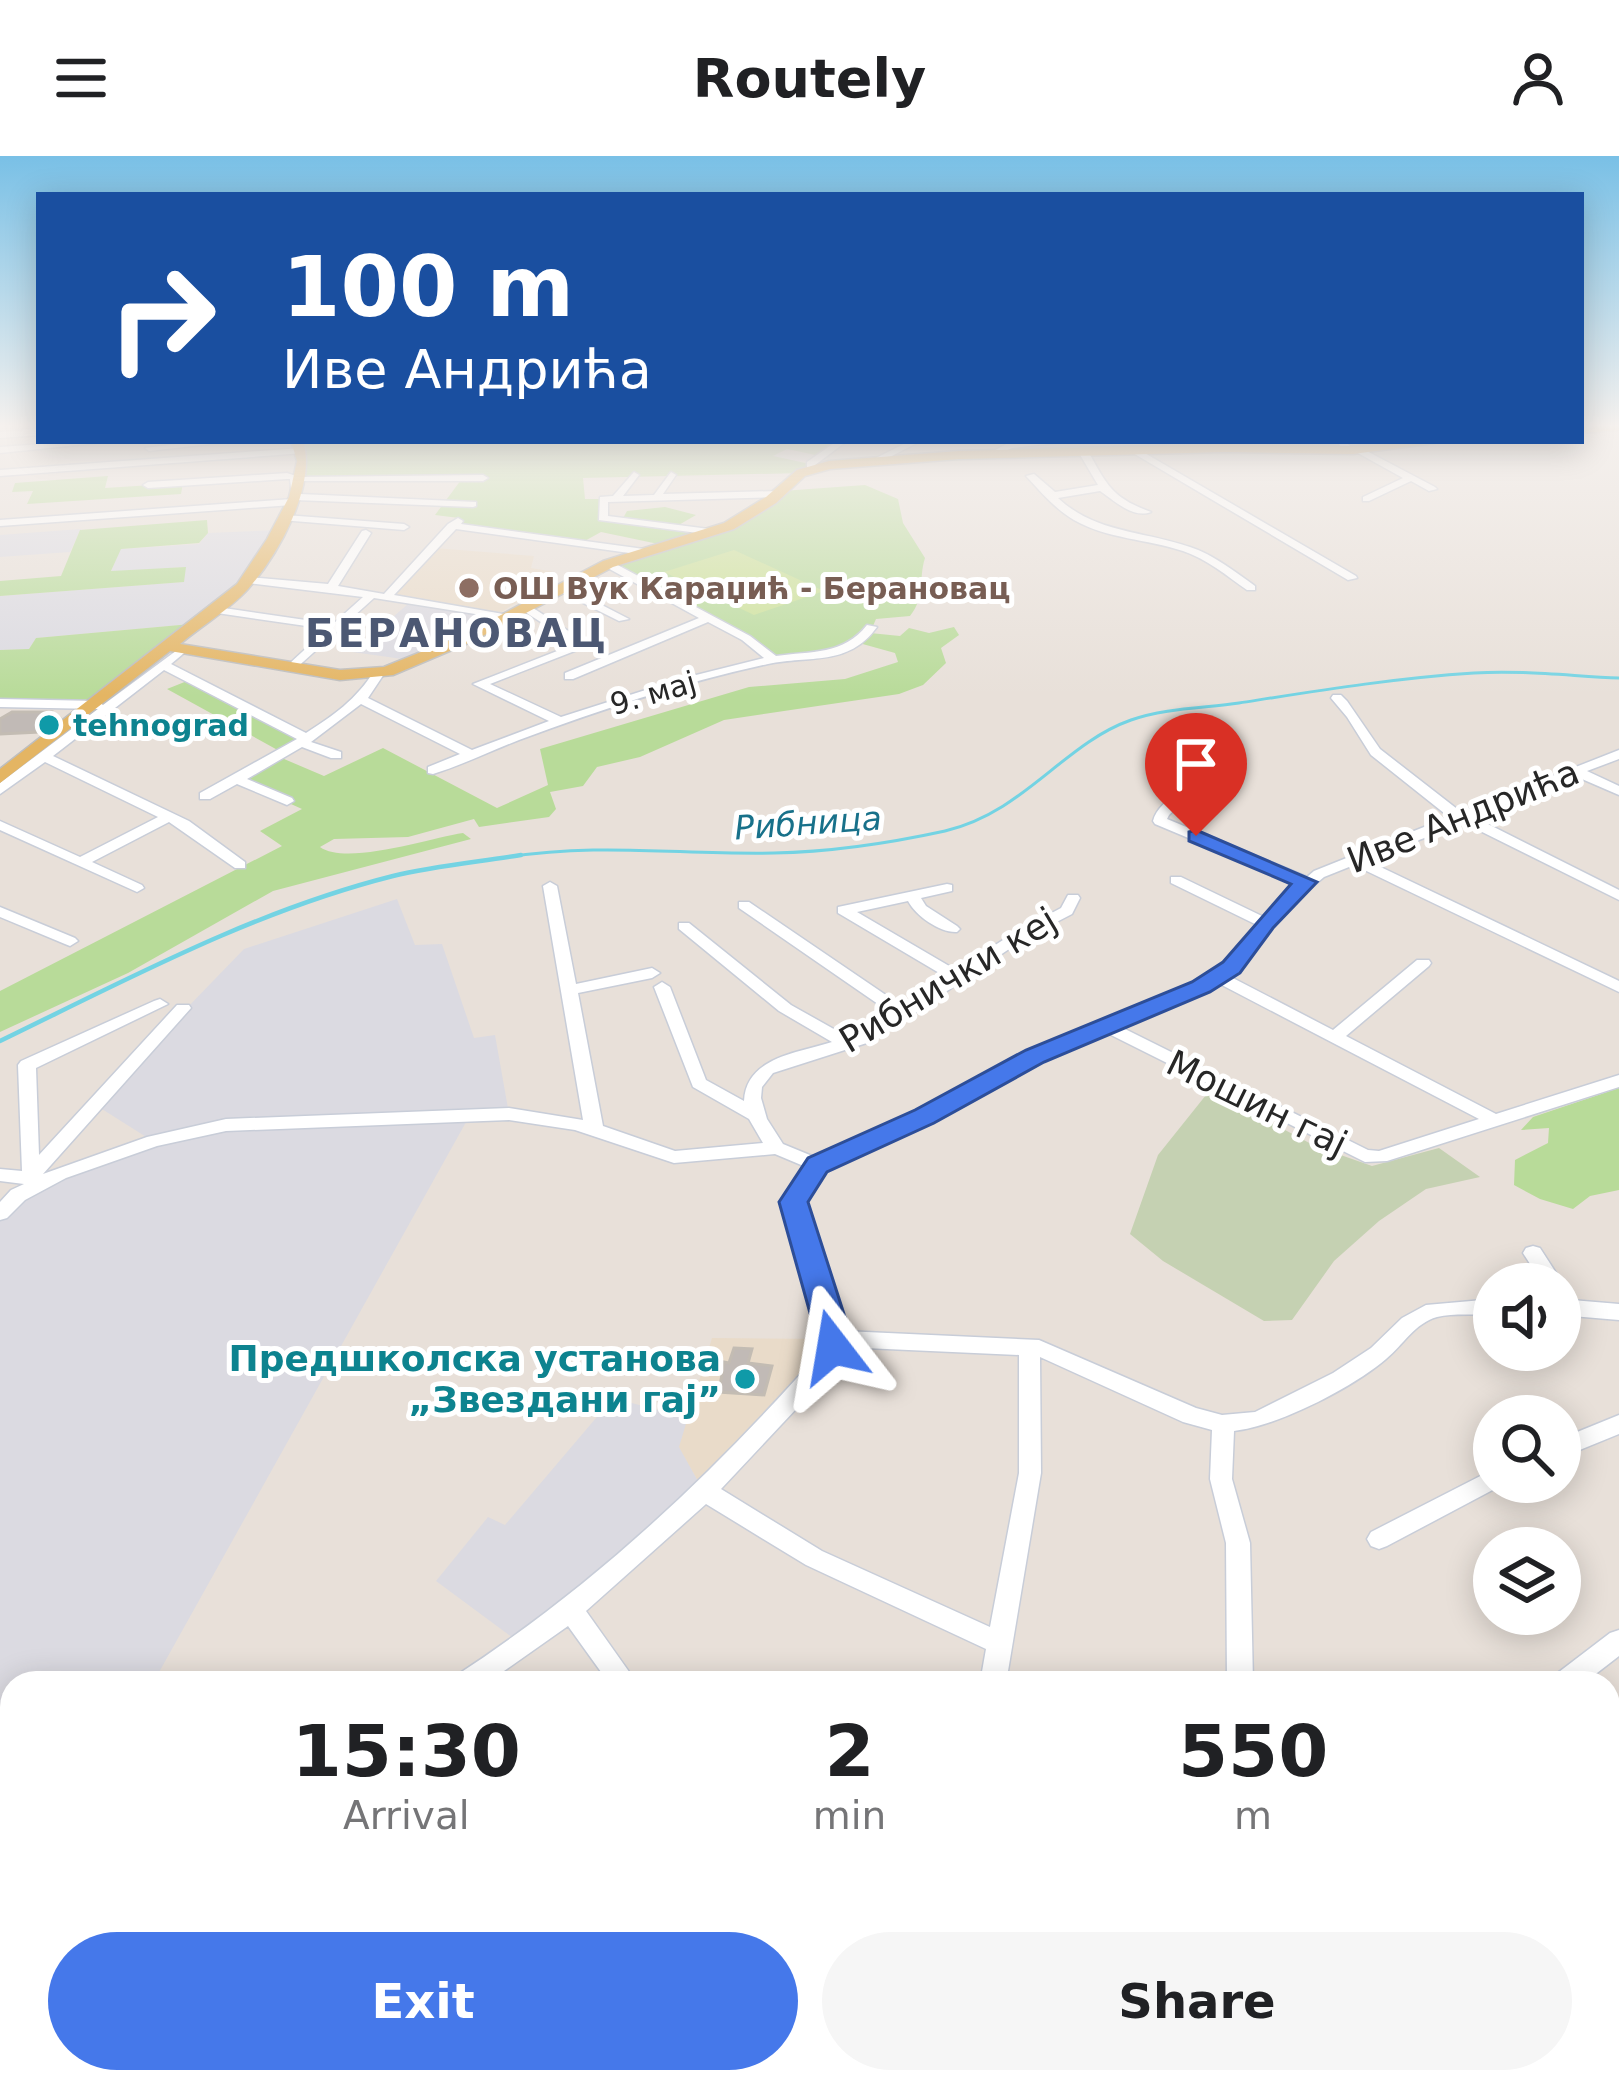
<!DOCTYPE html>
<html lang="en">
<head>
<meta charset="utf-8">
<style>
  :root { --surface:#fff; --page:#f6f6f6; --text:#202124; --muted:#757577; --accent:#4578ea }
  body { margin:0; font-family:"DejaVu Sans",sans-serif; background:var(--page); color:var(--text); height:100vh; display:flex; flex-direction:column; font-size:45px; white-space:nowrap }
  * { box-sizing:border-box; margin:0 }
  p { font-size:39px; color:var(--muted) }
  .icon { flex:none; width:66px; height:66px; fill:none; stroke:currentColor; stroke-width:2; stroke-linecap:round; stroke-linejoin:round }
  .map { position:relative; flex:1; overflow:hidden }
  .panel { position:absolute; left:0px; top:1515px; width:1620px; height:423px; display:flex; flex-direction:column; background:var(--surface); border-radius:36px 36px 0 0; box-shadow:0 6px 30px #0003 }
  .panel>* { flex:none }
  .guide { position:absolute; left:36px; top:36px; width:1548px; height:252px; border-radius:0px; box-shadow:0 6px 30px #0003; background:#1a4fa0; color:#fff; overflow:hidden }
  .buttons { position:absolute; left:1473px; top:1107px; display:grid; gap:24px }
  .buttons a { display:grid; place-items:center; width:108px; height:108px; border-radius:50%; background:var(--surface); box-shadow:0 6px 30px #0003; font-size:60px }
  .pin { position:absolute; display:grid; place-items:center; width:102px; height:102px; color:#fff; margin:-123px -51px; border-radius:50% 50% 50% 0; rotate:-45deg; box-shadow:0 0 12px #0007 }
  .pin .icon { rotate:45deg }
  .me { position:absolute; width:132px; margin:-66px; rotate:346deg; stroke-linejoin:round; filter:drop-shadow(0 0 9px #0008) }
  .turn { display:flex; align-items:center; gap:42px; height:252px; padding:0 48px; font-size:54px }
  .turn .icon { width:156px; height:156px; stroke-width:2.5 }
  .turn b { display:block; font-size:84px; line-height:102px }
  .eta { display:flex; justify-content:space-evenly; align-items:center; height:204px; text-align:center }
  .eta b { font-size:72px; font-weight:700; line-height:84px }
  .action { display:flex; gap:24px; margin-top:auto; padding:24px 48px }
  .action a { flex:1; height:138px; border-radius:72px; background:var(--accent); color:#fff; font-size:48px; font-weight:700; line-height:138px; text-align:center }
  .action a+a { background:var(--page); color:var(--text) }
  header { display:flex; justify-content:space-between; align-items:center; height:156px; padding:0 48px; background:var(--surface); font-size:54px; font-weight:700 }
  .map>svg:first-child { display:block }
  .industrial { fill:#dbdae1 }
  .education { fill:#e9dbc9 }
  .green { fill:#b8db99 }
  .cemetery { fill:#c5d1b2 }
  .pitch { fill:#cbe296 }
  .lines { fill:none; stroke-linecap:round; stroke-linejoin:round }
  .stream-far1 { stroke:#73d3e3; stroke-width:3 }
  .stream { stroke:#73d3e3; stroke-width:4.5 }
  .building { fill:#c1bab6; stroke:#c3bcb3; stroke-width:3 }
  .minor-casing { stroke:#c8cdd8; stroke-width:3 }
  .major-casing { stroke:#bebebe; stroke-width:3 }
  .minor { fill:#fff; fill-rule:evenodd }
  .major { fill:#e4b563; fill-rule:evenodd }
  .route { fill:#4578ea; stroke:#2d4e98; stroke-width:3 }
  .education-dot { fill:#8d6e63; stroke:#fff; stroke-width:4.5 }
  .culture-dot { fill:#0f9aa8; stroke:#fff; stroke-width:4.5 }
  .labels { text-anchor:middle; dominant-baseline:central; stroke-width:10; stroke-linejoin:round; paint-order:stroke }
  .far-education-label { font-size:30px; font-weight:bold; fill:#785e54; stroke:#fff; text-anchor:start }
  .far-street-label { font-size:30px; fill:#272727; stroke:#fff }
  .far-culture-label { font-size:30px; font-weight:bold; fill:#0d838f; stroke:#fff; text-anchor:start }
  .far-water-label { font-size:33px; font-style:italic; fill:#18718a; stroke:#fff }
  .street-label { font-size:36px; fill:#272727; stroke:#fff }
  .culture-label { font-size:36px; font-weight:bold; fill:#0d838f; stroke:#fff; text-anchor:end }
  .far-district-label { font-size:39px; font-weight:bold; letter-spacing:3px; fill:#4c5873; stroke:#fff }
</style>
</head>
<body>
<header><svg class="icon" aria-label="menu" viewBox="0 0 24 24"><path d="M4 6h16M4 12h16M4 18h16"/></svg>Routely<svg class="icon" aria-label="person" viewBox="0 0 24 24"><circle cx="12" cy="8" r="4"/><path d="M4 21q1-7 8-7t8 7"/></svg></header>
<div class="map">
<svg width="1619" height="1937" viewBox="0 0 1619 1937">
  <rect width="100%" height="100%" fill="#e8e0d9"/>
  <!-- industrial -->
  <path class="industrial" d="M81 373 70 396 0 401V379Z
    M279 374 263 402 202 467 36 482 29 493 0 494V440L183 426 185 411 111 416 120 393 199 388 208 377Z
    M408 448 475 455 509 462 417 505 352 496Z
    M397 743 415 789 442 788 474 882 495 879 509 958 470 959 153 1527H12V1707H0V1057L18 1039 151 984 94 948 244 793Z
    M613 1242 688 1262 680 1292 703 1334 524 1490 436 1425 488 1361 505 1369Z"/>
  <!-- education -->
  <path class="education" d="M434 392 534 400 531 412 555 416 553 423 500 457 391 440Z
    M712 1182 836 1183 703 1334 679 1291Z"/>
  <!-- green -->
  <path class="green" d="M297 285H843L820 300 787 293 773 300 810 308 801 317 583 322 585 343H603L601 360 622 364 627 355 665 351 696 359 677 370 713 376 782 335 865 329 898 343 903 367 925 402C918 424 926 440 910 460L876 463 870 477 900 480 909 472 929 477 954 471 959 479 941 492 946 507 923 529 899 538 724 564 640 601 597 611 583 630 550 636 556 653 549 661 479 671 474 663 408 681 334 683 320 691C347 710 429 682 463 677L471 683 273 735 128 817 0 876V835L282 690 260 675 302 653 236 623 277 600 324 620 383 592 497 652 548 629 540 593 749 531 845 523 898 506 895 497 859 487 844 493 773 503 608 408 663 389 601 376 581 387 452 370 459 362 435 359 461 324 301 323Z
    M108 320 105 332 183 327 181 338 27 348 33 335 12 336 15 327Z
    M207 364 208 377 199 387 121 393 111 415 186 411 184 426 0 440V425L61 420 80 374Z
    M202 467 97 548 0 547V494L29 493 36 482Z
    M192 523 307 583 283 597 167 533Z
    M1619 932V1034L1590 1040 1573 1053 1540 1043 1514 1029 1515 1004 1548 987 1549 972 1521 974 1533 961Z"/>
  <!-- cemetery -->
  <path class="cemetery" d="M1210 934 1315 990 1372 1010 1439 992 1480 1021 1426 1033 1379 1065 1334 1105 1292 1164 1264 1165 1163 1105 1130 1078 1158 999Z"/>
  <!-- pitch -->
  <path class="pitch" d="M734 394 824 435 754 459 664 416Z"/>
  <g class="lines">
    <!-- stream-far1 -->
    <path class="stream-far1" d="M502 702C599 686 679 699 774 697 832 696 890 687 945 675 1025 656 1063 588 1131 564 1164 552 1205 552 1239 547 1316 535 1395 522 1474 517 1521 514 1571 520 1619 522"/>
    <!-- stream -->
    <path class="stream" d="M0 885C128 823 254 755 393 720 434 710 478 706 521 699"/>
  </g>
  <!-- building -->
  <path class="building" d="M12 556H49L43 560 58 562 40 576 0 578V563Z
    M734 1192 752 1193 748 1207 772 1210 764 1239 719 1236 724 1206 729 1207Z"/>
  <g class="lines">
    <defs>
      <path id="minor" d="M39 273V279L0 282V276Z
        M84 285 97 287 0 297V291Z
        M201 285H237L149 295 145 292Z
        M837 285H847L815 309 813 316H807V306Z
        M910 285H921L876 308 868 306Z
        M1073 285 1012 292 993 301 988 298 1010 286Z
        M1336 285H1345L1354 294 1346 296Z
        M1359 291 1435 331 1437 333 1429 335 1411 325 1369 345H1363V341L1403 322 1356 296Z
        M301 292 304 297 0 320V314Z
        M1136 292 1356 420 1357 422 1348 424 1133 297Z
        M1084 294 1089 297C1108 331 1113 342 1151 356 1133 363 1115 345 1100 335L1058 342C1095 377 1144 375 1190 391 1214 399 1234 415 1255 430V434H1247C1227 420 1207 403 1183 395 1147 383 1107 383 1074 364 1055 353 1041 336 1026 320L1034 318 1055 336 1098 329 1079 297Z
        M634 316 639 319 623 340 654 339 671 316 676 319 663 338 778 335 783 338 778 341 608 346V360L717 374 718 376 713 379 599 364 600 341 613 340Z
        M287 317 299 321 483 319 488 322 483 325H299L300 338 476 346V350L473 351 295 344 297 346 292 349 0 370V364L292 343 290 323H287L148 332 143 329 148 326Z
        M285 359 404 368 409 371 404 374 281 364V360Z
        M458 362 463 365 461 368 644 393 649 396 644 399 456 373 394 439 509 459 513 460V464L374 442 293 515 289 514V508L327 473 217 457 211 454 217 451 333 468 363 441 247 427 242 424 247 421 328 428 362 375 366 374 371 377 338 430 384 438 448 368Z
        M604 406H612L750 480 776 500C811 495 844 499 867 469L877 471C848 511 810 499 768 508 683 526 600 554 519 584 491 595 462 609 433 618L428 617V611L460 598 361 548 311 586 341 596V602H331L302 591 247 623 292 642 294 645 287 649 237 628 210 643H200V637L297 583 164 514 53 600 189 665 245 706V712H235L169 666 92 706 142 729 144 732 137 736 0 674V665L80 701 158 661 45 606 0 638V627L98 553 0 551V543L97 545 103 549 184 489 190 492 171 508 306 577C333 560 357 543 374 515H382L384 518 368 542 472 594 549 565 473 528 575 488 522 454V450H530L590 489 490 528 561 561 680 523 764 502 742 484 708 466 573 523H565V517L699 462 604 410Z
        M559 431H567L629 463 619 465 559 435Z
        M1333 539H1341L1347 545 1380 593 1461 656 1619 594V603L1587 615 1619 630V639L1575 620 1474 661 1619 734V744L1464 667 1366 704 1619 825V836L1354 709 1324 721 1289 750 1229 820 1333 874 1417 804H1429L1431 807 1429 810 1346 880 1496 958 1619 919V931L1387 1005 1365 1006 1105 876 1041 904 930 964 824 1013 803 1046 844 1175 1039 1184 1196 1252 1222 1259 1255 1256 1333 1217 1371 1192 1402 1162 1426 1149 1494 1143V1159C1476 1159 1454 1157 1437 1161 1415 1167 1403 1189 1386 1203 1352 1232 1278 1270 1234 1275L1232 1323 1250 1387 1253 1527H1227L1226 1387 1210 1323 1212 1274 1183 1266 1040 1201 1041 1317 1006 1527H980L986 1493 806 1409 706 1348 586 1455 637 1527H609L568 1470 487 1527H453L457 1519C596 1428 712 1319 821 1195L826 1183 783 1046 806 1011 775 998 674 1007 575 974 509 964 226 975 157 990 66 1022 25 1044 7 1062 0 1064V1046L11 1034 24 1028 0 1025V1013L22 1015 18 909 21 905 154 845 160 843 168 848 36 912 39 999 177 849H189L191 852 43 1018 147 981 226 963 509 952 583 964 543 730 550 726 557 730 576 828 652 812 660 817 652 822 578 837 603 970 675 995 763 987 749 963 693 931 654 831 662 826 670 831 706 924 744 945C746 901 798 897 832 886L779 855 679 773V767H689L791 849 848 881 861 877 891 857 739 752V746H749L902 850 946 821 838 757V751L947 728 952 729V735L921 742 926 750 957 770 960 773 957 776C940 777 916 760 908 745L857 756 956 814 1014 777 1061 752 1068 739H1078L1080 742 1072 758 1024 783 873 885 773 917 762 931 761 942 767 963 783 988 817 1002 918 956 1029 896 1213 818 1257 769 1171 727V721H1181L1264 761 1298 728 1155 668 1153 665C1156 653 1168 642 1180 638L1187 642 1169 659 1167 663 1307 721 1314 715 1449 661 1371 599 1347 561 1331 542ZM1218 827 1479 963 1379 995 1368 994 1119 870ZM843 1191 1019 1199V1317L990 1471 822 1395 721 1333 797 1252 837 1205Z
        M0 751 75 782 78 785 70 790 65 788 0 761Z
        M1533 1090 1540 1092 1560 1123 1563 1128 1560 1133V1128H1543L1523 1097 1526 1092Z
        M1560 1143 1619 1148V1164L1560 1159Z
        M1619 1259V1278L1560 1302V1283Z
        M1494 1313V1326H1503L1502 1329 1387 1390 1379 1393 1371 1390 1367 1383 1371 1376Z
        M1619 1474V1500L1584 1527H1551L1555 1519 1610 1477Z
        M0 1693H12V1721H0Z
        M1608 1832 1619 1837V1868L1608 1863Z
        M960 1926H994L998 1937H964Z
        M1355 1926H1395L1399 1937H1359Z"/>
      <path id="major" d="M1619 269V274L1581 277V271Z
        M291 285H303C317 330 278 399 248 433 229 454 201 470 180 488L340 514 384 511 463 479 603 405 724 367 766 341 797 314 829 305 959 295 1224 288 1353 290 1450 285 1353 298 1224 296 959 303 830 313 805 320 776 347 734 373 613 411 473 485 393 519 340 524 170 495 0 627V613L237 428 267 383 289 341 297 305Z"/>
    </defs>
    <!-- minor casing -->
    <use href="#minor" class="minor-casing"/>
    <!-- major casing -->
    <use href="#major" class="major-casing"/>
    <!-- minor -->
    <use href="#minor" class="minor"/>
    <!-- major -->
    <use href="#major" class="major"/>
  </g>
  <!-- sky -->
  <linearGradient id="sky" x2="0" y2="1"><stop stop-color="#79c0e6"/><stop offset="0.5" stop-color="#f5f1ee"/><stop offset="1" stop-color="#f5f1ee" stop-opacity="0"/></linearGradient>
  <rect width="1619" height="540" fill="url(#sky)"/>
  <!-- route -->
  <path class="route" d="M1196 674 1317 726 1273 772 1240 817 1210 836 1044 906 934 967 827 1016 808 1046 852 1183 845 1200H822L779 1046 808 1002 915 954 1026 894 1192 826 1223 806 1291 728 1189 685V676Z"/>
  <!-- markers -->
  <circle class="education-dot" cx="469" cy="432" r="12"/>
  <g class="culture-dot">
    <circle cx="49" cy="569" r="12"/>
    <circle cx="745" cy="1223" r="12"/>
  </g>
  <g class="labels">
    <!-- far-education labels -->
    <g class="far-education-label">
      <text x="493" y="432">ОШ Вук Караџић - Берановац</text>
    </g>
    <!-- far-street labels -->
    <g class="far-street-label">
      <text transform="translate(653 537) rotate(-16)">9. мај</text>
    </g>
    <!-- far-culture labels -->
    <g class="far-culture-label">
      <text x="73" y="569">tehnograd</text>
    </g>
    <!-- far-water labels -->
    <g class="far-water-label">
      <text transform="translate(808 667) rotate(-4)">Рибница</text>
    </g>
    <!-- street labels -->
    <g class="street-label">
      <text transform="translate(1463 660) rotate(-22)">Иве Андрића</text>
      <text transform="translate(948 824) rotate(-31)">Рибнички кеј</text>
      <text transform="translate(1257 947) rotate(26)">Мошин гај</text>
    </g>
    <!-- culture labels -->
    <g class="culture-label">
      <text x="721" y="1202">Предшколска установа<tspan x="721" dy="41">„Звездани гај”</tspan></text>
    </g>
    <!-- far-district labels -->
    <g class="far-district-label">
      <text x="457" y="477">БЕРАНОВАЦ</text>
    </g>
  </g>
</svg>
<div class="buttons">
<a><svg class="icon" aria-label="sound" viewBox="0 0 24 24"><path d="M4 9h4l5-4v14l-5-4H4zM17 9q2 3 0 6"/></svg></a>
<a><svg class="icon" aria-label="search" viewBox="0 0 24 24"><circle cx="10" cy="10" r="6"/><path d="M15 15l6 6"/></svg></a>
<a><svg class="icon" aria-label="layers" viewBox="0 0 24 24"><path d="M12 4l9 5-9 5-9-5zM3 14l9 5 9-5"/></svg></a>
</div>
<div class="pin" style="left:1196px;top:680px;background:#d93025"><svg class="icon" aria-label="arrive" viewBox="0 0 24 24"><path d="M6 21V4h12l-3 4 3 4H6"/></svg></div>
<svg class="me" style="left:833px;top:1191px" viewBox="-20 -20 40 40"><path d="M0-17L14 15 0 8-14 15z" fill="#4578ea" stroke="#fff" stroke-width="4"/></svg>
<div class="guide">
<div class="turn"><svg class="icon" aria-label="right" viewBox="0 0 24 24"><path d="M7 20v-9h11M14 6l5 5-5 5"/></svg><div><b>100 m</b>Иве Андрића</div></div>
</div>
<section class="panel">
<div class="eta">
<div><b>15:30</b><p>Arrival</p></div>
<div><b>2</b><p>min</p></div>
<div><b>550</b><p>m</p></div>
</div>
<div class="action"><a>Exit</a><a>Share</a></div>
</section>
</div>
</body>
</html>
